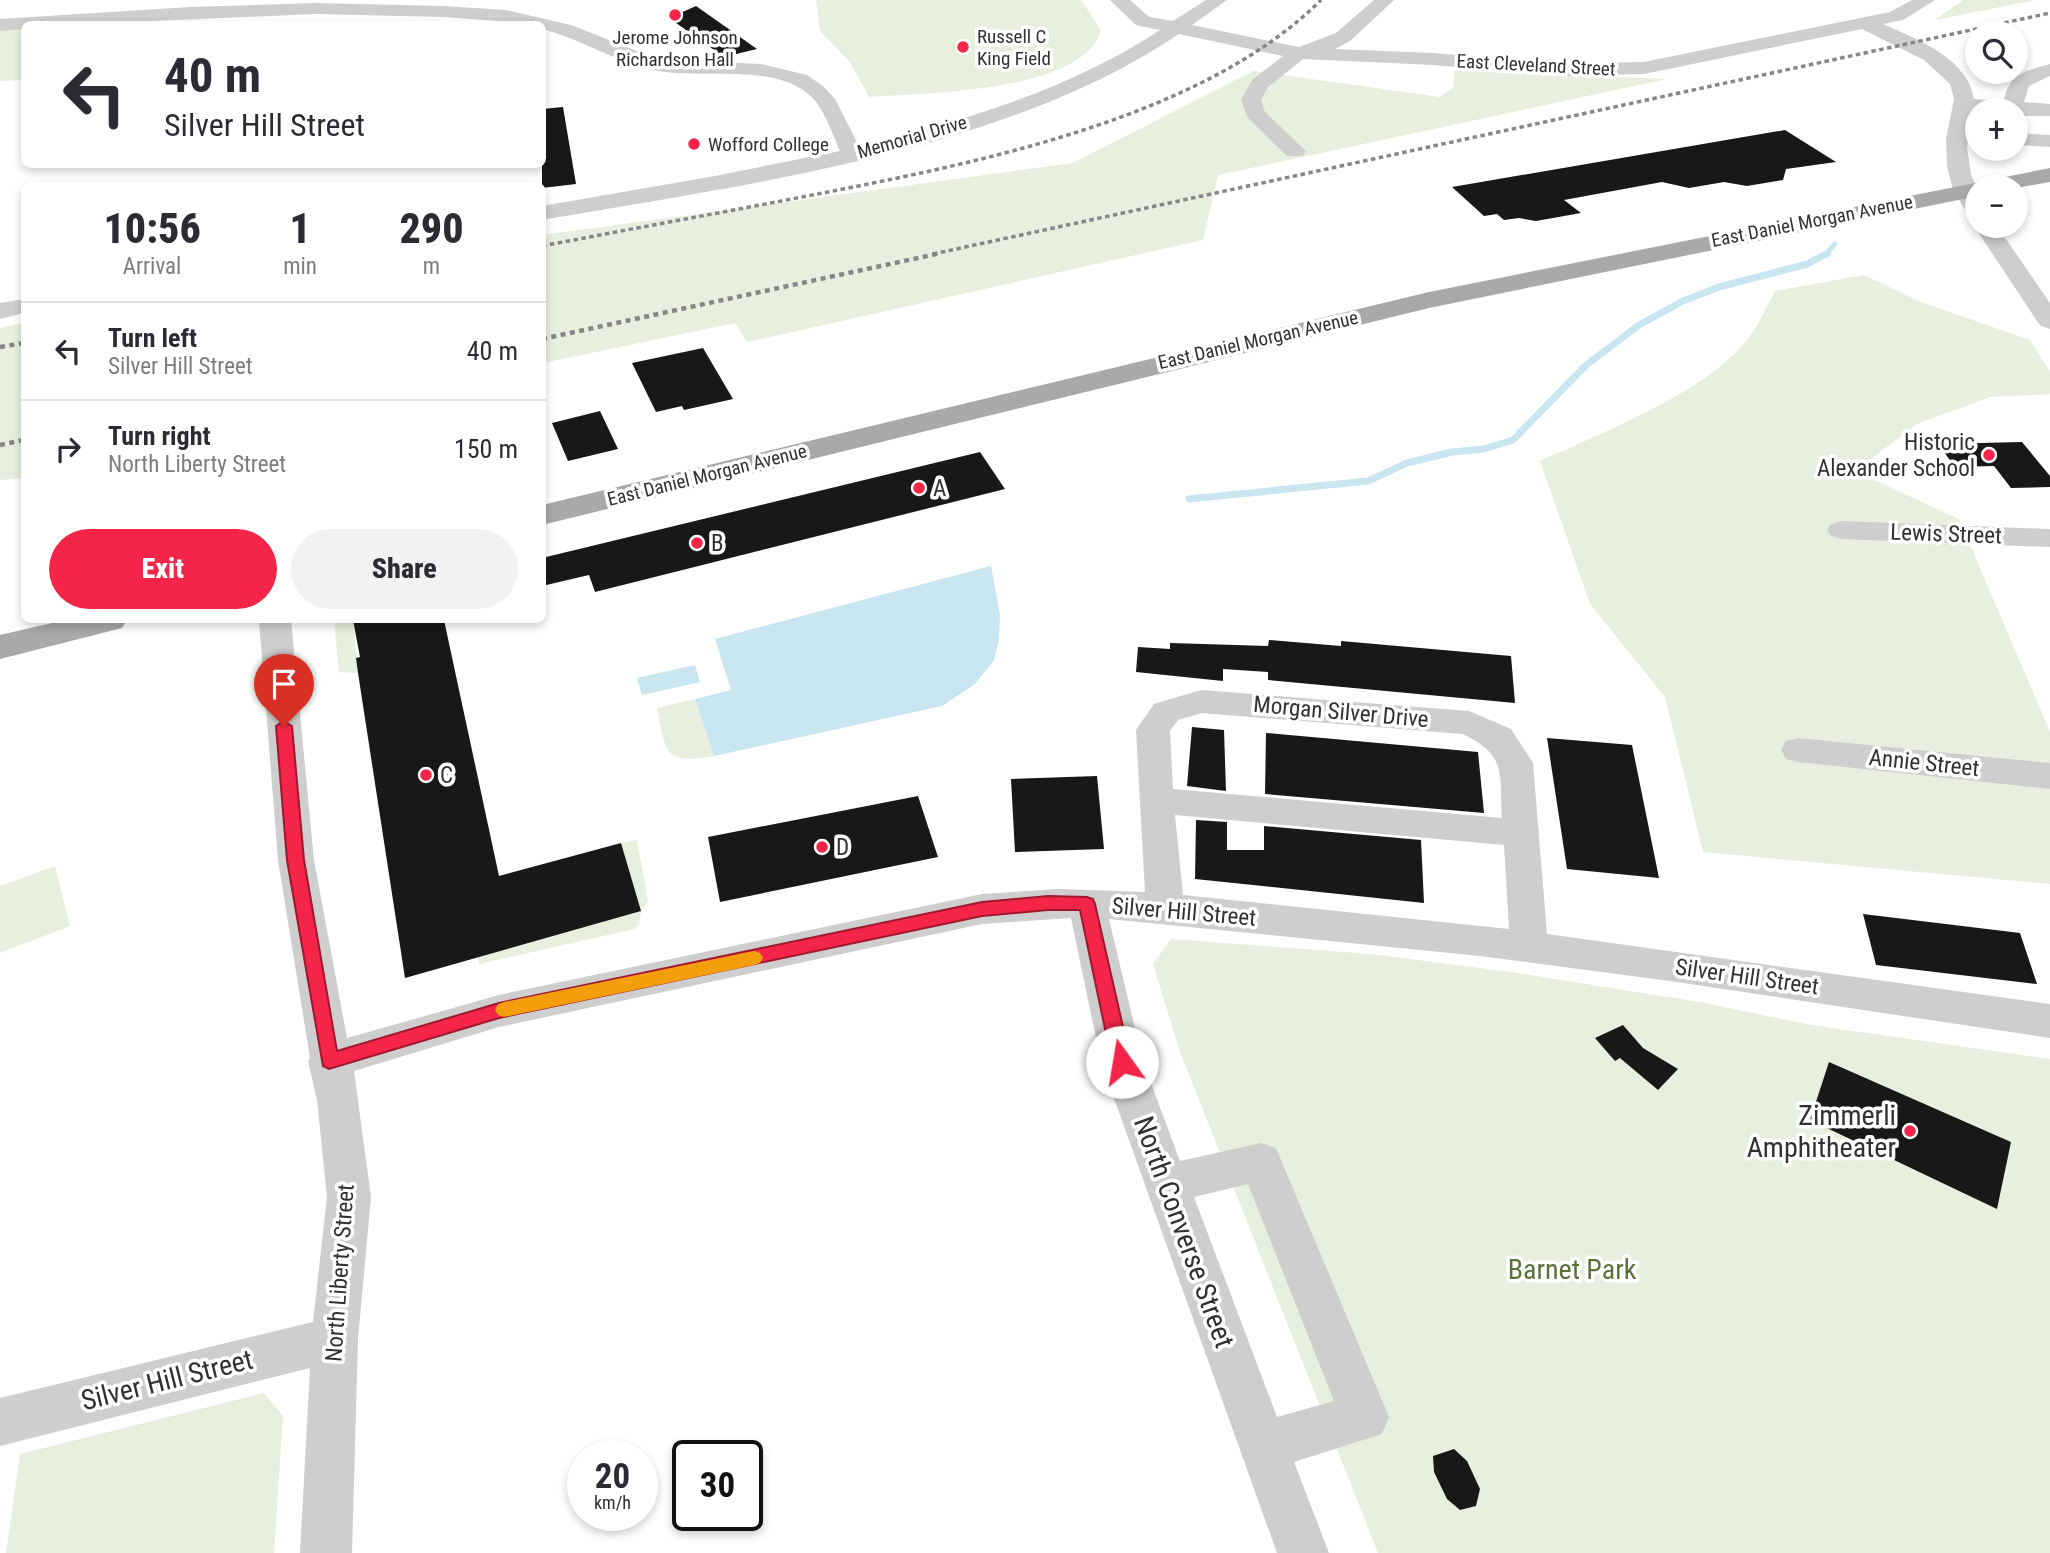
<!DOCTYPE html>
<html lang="en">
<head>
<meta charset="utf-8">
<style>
  :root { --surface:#fff; --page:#f2f2f3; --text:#2b2b33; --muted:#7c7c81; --line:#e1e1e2; --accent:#f52549 }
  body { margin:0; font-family:"Roboto Condensed",sans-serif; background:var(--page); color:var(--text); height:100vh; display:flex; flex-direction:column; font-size:26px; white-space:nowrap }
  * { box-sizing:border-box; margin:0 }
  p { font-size:23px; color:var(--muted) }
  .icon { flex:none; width:38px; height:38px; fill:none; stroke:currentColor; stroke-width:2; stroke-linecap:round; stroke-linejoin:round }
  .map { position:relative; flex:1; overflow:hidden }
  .panel { position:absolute; left:21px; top:182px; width:525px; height:441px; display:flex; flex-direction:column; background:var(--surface); border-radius:10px; box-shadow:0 4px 10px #0003 }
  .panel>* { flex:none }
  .top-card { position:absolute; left:21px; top:21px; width:525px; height:147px; border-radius:10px; box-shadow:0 4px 10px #0003; background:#fff; color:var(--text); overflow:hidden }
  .controls { position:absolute; left:1965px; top:21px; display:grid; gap:14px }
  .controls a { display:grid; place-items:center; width:63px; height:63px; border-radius:50%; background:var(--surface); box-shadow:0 4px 10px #0003; font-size:35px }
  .speed { position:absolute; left:567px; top:1440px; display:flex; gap:14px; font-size:35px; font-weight:700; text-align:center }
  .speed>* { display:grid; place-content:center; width:91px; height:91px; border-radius:50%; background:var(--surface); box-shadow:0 4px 10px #0003; line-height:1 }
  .speed small { font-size:18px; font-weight:400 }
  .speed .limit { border:4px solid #111; border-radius:10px; background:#fff; color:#111 }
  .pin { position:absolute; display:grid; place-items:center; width:60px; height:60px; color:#fff; margin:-72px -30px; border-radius:50% 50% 50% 0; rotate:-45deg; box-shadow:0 0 7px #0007 }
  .pin .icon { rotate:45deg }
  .me { position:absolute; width:77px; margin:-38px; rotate:347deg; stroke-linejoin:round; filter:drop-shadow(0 0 5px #0008) }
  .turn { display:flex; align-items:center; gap:24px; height:147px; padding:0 28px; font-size:32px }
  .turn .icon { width:91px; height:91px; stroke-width:2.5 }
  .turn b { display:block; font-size:49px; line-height:60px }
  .eta { display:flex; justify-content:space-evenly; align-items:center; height:119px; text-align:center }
  .eta b { font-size:42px; font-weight:800; line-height:49px }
  .action { display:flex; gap:14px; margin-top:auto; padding:14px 28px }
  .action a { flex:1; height:80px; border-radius:42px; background:var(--accent); color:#fff; font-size:28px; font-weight:800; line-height:80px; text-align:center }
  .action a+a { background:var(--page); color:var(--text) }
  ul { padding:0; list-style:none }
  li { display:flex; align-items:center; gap:21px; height:98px; padding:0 28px; border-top:2px solid var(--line) }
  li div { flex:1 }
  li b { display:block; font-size:26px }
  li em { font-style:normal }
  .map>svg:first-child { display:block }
  .green { fill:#e9efde }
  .water { fill:#c9e5f0 }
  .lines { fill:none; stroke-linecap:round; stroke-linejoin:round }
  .stream-far1 { stroke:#c9e5f0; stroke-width:5 }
  .stream { stroke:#c9e5f0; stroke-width:7 }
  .building { fill:#181818 }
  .minor { fill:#cecece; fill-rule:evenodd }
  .major { fill:#a9a9a9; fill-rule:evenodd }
  .rail-far1 { stroke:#868686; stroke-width:3.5; stroke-dasharray:4.5 3.5; stroke-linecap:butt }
  .rail { stroke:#868686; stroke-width:4.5; stroke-dasharray:5 4.5; stroke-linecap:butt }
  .route { fill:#f52549; stroke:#9f182f; stroke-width:2 }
  .slow { fill:#f59e0b }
  .poi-dot { fill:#f52549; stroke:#fff; stroke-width:2.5 }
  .labels { text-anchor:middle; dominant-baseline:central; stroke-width:7; stroke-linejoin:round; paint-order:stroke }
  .far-poi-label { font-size:19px; fill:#313131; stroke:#fff; text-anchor:start }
  .far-street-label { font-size:19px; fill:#313131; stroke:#fff }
  .poi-label { font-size:23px; fill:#313131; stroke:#fff; text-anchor:start }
  .street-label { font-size:23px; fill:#313131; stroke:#fff }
  .near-poi-label { font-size:28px; fill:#313131; stroke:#fff; text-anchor:end }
  .near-street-label { font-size:28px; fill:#313131; stroke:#fff }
  .near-park-label { font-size:28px; fill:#597239; stroke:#fff }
</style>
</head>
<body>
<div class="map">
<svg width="2050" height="1553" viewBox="0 0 2050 1553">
  <rect width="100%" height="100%" fill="#fff"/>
  <!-- green -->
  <path class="green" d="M816 0H1081L1101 30C1084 93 922 93 869 97L850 62 820 31Z
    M1963 0H2035L1935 20Z
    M24 26V80L0 81V28Z
    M1455 70 1667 79 1218 175 1203 240 747 342 735 323 543 363 542 235 1073 163 1253 71 1440 97 1453 88Z
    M1864 275 1921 302 2030 340 2050 371V394L1990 397 1917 424 1855 471 1959 519 2050 732V884L1703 852 1665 697 1590 604 1540 461C1602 433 1707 392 1748 339 1759 325 1766 307 1775 291Z
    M24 323V478L0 480V328Z
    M334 620H353L358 673 339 672Z
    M695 699 714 756C663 766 666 751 657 708Z
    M637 840 648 901 641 911 639 925 634 929 479 964 478 957 640 911 621 843Z
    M55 866 70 926 0 953V886Z
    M1171 939 1371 954 1511 972 1705 1003 1811 1025 2050 1059V1553H1378L1180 1052 1153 964Z
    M264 1393 283 1416 274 1553H6L20 1454Z"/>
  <!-- water -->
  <path class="water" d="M991 566 1000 615 999 641 994 660 975 684 942 706 714 756 695 699 731 690 715 639Z
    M695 665 700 682 642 695 637 678Z"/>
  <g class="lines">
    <!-- stream-far1 -->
    <path class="stream-far1" d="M1826 254 1835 244"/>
    <!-- stream -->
    <path class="stream" d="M1189 499 1368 481 1407 463 1452 452 1484 449 1513 440 1585 366 1639 325 1683 301 1719 287 1807 264 1828 253"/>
  </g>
  <!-- building -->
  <path class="building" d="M696 6 757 49 724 57 669 18Z
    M563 107 576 184 542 188V109Z
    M1785 130 1836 162 1786 169 1783 180 1747 186 1724 182 1689 188 1662 182 1564 200 1581 213 1536 221 1519 218 1504 220 1497 214 1484 216 1452 187Z
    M703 348 733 399 684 410 682 406 656 412 632 363Z
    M600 411 618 449 568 461 552 423Z
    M2022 442 2050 476V487L2011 488 1994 466 1955 467 1938 444Z
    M980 452 1005 489 595 592 589 575 542 586V558Z
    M353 620H444L499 876 621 843 641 911 405 978 358 673 356 658 360 657Z
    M1269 640 1341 646V641L1511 656 1515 703 1268 680V672L1223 669V681L1136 672 1138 647 1170 649V643L1268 646Z
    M1192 727 1224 730 1226 791 1187 786Z
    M1266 733 1478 752 1484 813 1265 794Z
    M1547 738 1632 745 1659 878 1567 869Z
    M1097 776 1104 849 1015 852 1011 779Z
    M918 796 938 857 720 902 708 837Z
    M1196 820 1227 822V850H1264V826L1421 840 1424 903 1195 879Z
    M1863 914 2020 933 2037 984 1876 965Z
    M1623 1025 1643 1048 1678 1069 1658 1090 1620 1058 1615 1061 1595 1038Z
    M1829 1062 2011 1142 1997 1209 1810 1120Z
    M1454 1449 1467 1461 1480 1489 1476 1506 1460 1510 1447 1499 1434 1472 1433 1456Z"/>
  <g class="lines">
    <!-- minor -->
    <path class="minor" d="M1110 0H1130L1149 17 1173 21 1206 0H1227L1192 25 1299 47 1336 33 1374 0H1394L1350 41 1335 49 1433 53 1564 64 1644 62 1890 12 1912 0H1935L1903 20 1883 24C1916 39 1968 58 1974 99L2004 101C2008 74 2027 70 2050 64V76L2029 86 2024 102 2050 104V116H2016V110L1973 111 1967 147 1971 174 1978 193V220L1970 218 1953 190 1947 166 1946 139 1954 99 1950 84 1924 60 1862 29 1644 74 1564 76 1433 65 1303 59 1268 87 1261 100 1265 112 1306 151 1303 156H1287L1248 118 1241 100 1252 80 1283 56 1179 34C1004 152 748 184 542 220V206L715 176 840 151C833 135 827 117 817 103 783 59 701 81 653 70 614 61 581 39 542 29V24L443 17 316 14 83 24H24V29L0 31V19L190 7 316 3 443 6 506 10 571 25 657 59 761 64 807 75 823 86 835 99 859 146C962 122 1071 89 1160 30L1136 25Z
      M2016 128 2030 134 2050 135V147L2017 145Z
      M1978 221V226H1997L2050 303V329L2041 326 2037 321 1974 226Z
      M24 299V313L0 319V303Z
      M1842 521 2050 529V547L1842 539 1831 536 1827 530 1831 524Z
      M259 620H291L314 860 347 1038 499 995 982 894 1059 889 1145 892 1136 730 1154 704 1201 690 1469 711 1511 729 1533 763 1547 934 2050 1004V1038L1670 981 1480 956 1109 919 1143 1062 1180 1161 1261 1143 1276 1148 1389 1417 1382 1434 1294 1462 1329 1553H1277L1101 1062 1071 918 982 924 499 1027 354 1071 371 1197 358 1339 352 1553H300L310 1368 0 1446V1398L313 1322 327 1197 317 1100 308 1061 310 1058 278 860ZM1202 713 1463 734C1508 756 1499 773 1502 818L1173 789 1170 731 1178 720ZM1175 815 1504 845 1509 929 1183 895ZM1248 1184 1334 1401 1277 1417 1194 1197Z
      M1798 738 2050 763V789L1798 762 1786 759 1781 750 1786 741Z"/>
    <!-- major -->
    <path class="major" d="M2050 168V182L2016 188 1978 187V196L1429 308 542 525V505L1429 292Z
      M65 620H127L122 628 0 659V635Z"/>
    <!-- rail-far1 -->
    <path class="rail-far1" d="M542 246C636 228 730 211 823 193 981 162 1204 117 1321 0
      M933 254 2050 13"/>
    <!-- rail -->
    <path class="rail" d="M542 339 941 253
      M0 347 24 343
      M0 445 24 440"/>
  </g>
  <!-- route -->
  <path class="route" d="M284 721 292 726 304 860 337 1051 499 1003 982 902 1048 896 1087 897 1093 899 1095 904 1131 1062 1128 1068 1122 1070 1115 1068 1112 1062 1080 910H1048L982 916 499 1018 329 1069 323 1066 287 860 276 726Z"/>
  <!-- slow -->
  <path class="slow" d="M754 951 760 953 763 958 760 963 754 965 504 1017 498 1015 495 1010 498 1004 504 1002Z"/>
  <!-- markers -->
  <g class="poi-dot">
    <circle cx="675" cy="15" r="7"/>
    <circle cx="963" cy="47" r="7"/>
    <circle cx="694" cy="144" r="7"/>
    <circle cx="1989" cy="455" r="7"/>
    <circle cx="919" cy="488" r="7"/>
    <circle cx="697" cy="543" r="7"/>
    <circle cx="426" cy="775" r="7"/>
    <circle cx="822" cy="847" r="7"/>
    <circle cx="1910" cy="1131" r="7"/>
  </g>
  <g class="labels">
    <!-- far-poi labels -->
    <g class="far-poi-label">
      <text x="977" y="36">Russell C<tspan x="977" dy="22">King Field</tspan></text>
      <text x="675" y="37" text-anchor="middle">Jerome Johnson<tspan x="675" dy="22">Richardson Hall</tspan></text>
      <text x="708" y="144">Wofford College</text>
    </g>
    <!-- far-street labels -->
    <g class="far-street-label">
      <text transform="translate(1536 65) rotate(3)">East Cleveland Street</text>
      <text transform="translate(912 137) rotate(-16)">Memorial Drive</text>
      <text transform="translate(1812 221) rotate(-11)">East Daniel Morgan Avenue</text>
      <text transform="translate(1258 340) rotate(-13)">East Daniel Morgan Avenue</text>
      <text transform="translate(707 475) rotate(-14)">East Daniel Morgan Avenue</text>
    </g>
    <!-- poi labels -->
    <g class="poi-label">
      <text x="1975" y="442" text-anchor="end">Historic<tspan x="1975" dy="26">Alexander School</tspan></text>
      <text x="933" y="488">A</text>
      <text x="711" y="543">B</text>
      <text x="440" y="775">C</text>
      <text x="836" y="847">D</text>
    </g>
    <!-- street labels -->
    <g class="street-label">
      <text transform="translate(1946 534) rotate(2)">Lewis Street</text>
      <text transform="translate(1341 712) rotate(5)">Morgan Silver Drive</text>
      <text transform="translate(1924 763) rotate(6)">Annie Street</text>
      <text transform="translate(1184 912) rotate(5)">Silver Hill Street</text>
      <text transform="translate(1747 977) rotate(8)">Silver Hill Street</text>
      <text transform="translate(340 1273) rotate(-86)">North Liberty Street</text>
    </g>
    <!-- near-poi labels -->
    <g class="near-poi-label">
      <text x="1896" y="1115">Zimmerli<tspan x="1896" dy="32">Amphitheater</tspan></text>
    </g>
    <!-- near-street labels -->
    <g class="near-street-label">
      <text transform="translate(1184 1232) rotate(70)">North Converse Street</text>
      <text transform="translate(167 1380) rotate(-14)">Silver Hill Street</text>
    </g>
    <!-- near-park labels -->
    <g class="near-park-label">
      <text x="1572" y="1269">Barnet Park</text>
    </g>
  </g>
</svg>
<div class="controls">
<a><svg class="icon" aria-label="search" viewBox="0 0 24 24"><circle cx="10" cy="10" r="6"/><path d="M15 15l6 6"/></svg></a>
<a>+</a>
<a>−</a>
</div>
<div class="speed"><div>20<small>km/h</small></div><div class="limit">30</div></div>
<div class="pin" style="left:284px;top:726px;background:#d93025"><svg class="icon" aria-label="arrive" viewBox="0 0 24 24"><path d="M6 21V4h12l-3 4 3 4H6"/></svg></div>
<svg class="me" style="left:1122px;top:1062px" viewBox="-20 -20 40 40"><circle r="19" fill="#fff"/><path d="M0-13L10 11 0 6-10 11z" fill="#f52549"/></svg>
<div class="top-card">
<div class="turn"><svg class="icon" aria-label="left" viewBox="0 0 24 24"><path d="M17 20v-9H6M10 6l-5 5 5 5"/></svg><div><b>40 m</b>Silver Hill Street</div></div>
</div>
<section class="panel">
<div class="eta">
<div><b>10:56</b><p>Arrival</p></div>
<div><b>1</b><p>min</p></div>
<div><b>290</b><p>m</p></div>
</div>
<ul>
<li><svg class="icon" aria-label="left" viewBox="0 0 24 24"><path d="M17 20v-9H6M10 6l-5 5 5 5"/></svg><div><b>Turn left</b><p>Silver Hill Street</p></div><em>40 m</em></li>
<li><svg class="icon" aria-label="right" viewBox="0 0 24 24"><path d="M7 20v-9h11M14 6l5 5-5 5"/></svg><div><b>Turn right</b><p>North Liberty Street</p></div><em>150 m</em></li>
</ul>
<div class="action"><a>Exit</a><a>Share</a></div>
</section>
</div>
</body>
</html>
